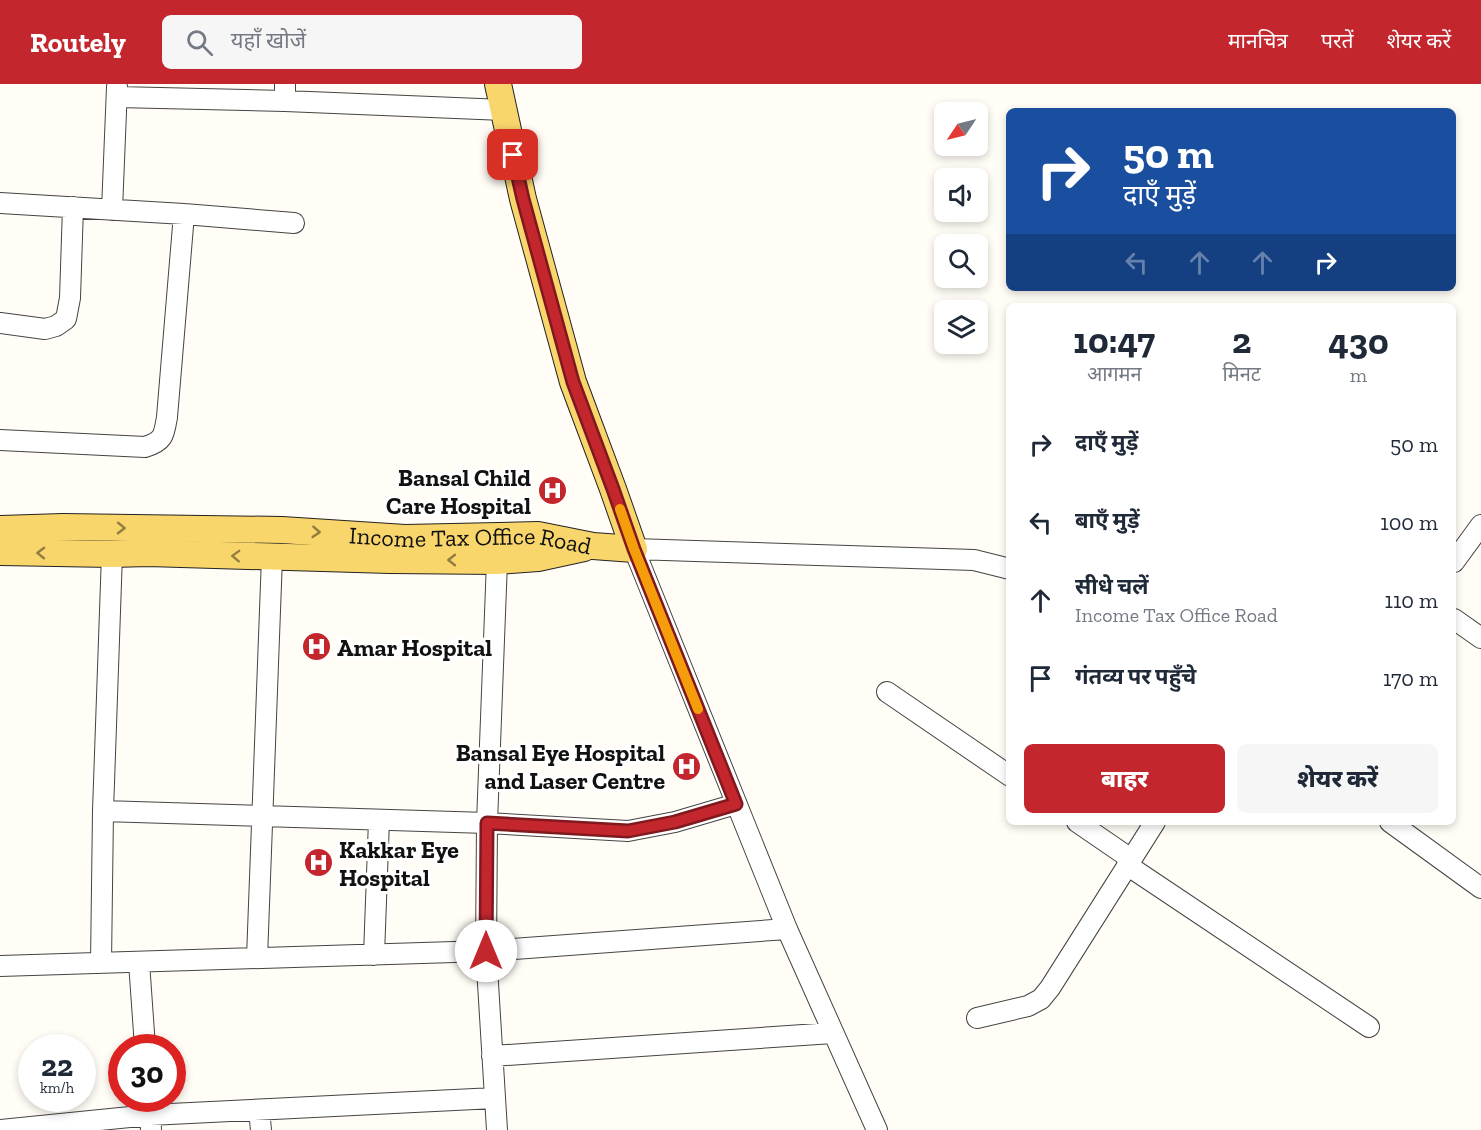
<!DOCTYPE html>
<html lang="hi">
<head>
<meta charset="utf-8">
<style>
  :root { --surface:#fff; --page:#f6f6f7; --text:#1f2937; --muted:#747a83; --accent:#c4262e }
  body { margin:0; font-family:"Zilla Slab","Noto Sans Devanagari",serif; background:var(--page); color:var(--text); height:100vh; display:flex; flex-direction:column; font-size:22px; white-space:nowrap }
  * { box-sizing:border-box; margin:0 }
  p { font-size:20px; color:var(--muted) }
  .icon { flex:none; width:33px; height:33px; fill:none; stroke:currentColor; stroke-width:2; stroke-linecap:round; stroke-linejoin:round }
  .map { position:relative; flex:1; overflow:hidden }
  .side { position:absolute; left:1006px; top:219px; width:450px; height:522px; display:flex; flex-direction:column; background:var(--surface); border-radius:9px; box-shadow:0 3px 9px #0003 }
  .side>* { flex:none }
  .banner { position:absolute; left:1006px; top:24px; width:450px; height:183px; border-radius:9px; box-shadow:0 3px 9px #0003; background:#1a4fa0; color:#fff; overflow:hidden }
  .needle { width:39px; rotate:235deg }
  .buttons { position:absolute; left:934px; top:18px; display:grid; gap:12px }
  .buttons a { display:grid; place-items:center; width:54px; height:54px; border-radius:9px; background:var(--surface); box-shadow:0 3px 9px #0003; font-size:30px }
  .speed { position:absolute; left:18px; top:950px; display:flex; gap:12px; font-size:30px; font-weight:700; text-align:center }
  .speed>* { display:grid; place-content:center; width:78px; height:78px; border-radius:50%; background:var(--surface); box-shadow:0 3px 9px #0003; line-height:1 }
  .speed small { font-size:15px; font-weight:400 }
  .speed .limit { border:9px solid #d22; background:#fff; color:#111 }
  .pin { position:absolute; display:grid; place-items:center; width:51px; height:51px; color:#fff; margin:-26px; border-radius:12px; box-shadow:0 3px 9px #0006 }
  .me { position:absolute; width:66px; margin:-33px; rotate:0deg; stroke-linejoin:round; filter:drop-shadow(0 0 4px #0008) }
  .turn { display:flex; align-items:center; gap:21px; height:126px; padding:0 18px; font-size:27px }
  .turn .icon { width:78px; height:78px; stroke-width:2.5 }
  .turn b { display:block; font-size:42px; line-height:51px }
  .lanes { display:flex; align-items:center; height:57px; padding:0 18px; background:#0003; justify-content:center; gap:30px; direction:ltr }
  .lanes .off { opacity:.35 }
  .eta { display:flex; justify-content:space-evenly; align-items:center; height:102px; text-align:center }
  .eta b { font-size:36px; font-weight:800; line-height:42px }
  .button { display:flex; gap:12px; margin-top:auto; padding:12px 18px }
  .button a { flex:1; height:69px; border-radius:9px; background:var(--accent); color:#fff; font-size:24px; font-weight:800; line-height:69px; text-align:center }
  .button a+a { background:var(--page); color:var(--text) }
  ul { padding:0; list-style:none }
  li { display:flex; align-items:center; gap:18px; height:78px; padding:0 18px }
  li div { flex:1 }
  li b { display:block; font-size:22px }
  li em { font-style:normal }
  header { display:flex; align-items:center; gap:36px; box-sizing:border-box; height:84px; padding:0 30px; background:var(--accent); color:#fff }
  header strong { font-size:28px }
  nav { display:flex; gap:33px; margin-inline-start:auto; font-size:21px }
  .search { width:420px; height:54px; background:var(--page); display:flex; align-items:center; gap:15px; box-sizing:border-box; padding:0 21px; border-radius:9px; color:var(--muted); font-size:22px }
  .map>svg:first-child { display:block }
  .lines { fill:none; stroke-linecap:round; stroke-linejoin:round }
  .minor-casing { stroke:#444; stroke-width:22 }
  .major-casing { stroke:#222; stroke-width:28 }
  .minor { stroke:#fff; stroke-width:20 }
  .major { stroke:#f9d66b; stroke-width:26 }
  .oneway { stroke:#917d42 }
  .route-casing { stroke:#7f191e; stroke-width:15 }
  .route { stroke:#c4262e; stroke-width:10 }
  .slow { stroke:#f59e0b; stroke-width:10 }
  .labels { text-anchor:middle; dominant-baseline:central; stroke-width:6; stroke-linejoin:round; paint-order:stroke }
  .poi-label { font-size:24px; font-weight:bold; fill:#111; stroke:#fff; text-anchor:end }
  .street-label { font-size:24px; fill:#111; stroke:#fff }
</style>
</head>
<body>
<header>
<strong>Routely</strong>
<div class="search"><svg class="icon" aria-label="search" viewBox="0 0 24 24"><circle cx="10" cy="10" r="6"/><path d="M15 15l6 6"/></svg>यहाँ खोजें</div>
<nav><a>मानचित्र</a><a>परतें</a><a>शेयर करें</a></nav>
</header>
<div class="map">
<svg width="1481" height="1046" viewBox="0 0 1481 1046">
  <rect width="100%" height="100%" fill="#fffdf5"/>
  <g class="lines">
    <defs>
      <path id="minor" d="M117 13 285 17V0
        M285 17 504 26
        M0 119 184 130 294 139
        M112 126 117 3
        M0 239 45 245 56 242 66 235 70 214 73 123
        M0 356 145 363C164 357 164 351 167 333L184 130
        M112 470 103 727 487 739 628 747 675 738 736 720
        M497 477 487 739 486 867 497 1046
        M1454 478 1481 441
        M1454 535 1481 554
        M887 608 1010 692
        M1077 738 1131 775
        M1390 738 1481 804
        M1127 781 1369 943
        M374 871 379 736
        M257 874 272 473
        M139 878 145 963
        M101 879 103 727
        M0 882 486 867 787 845
        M977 934 1028 922 1041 915 1050 904 1155 738
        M492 972 833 949
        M149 1014 151 1046
        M259 1026 261 1046
        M0 1046 150 1031 495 1014
        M877 1046 787 845 634 465 974 476 1010 485"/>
      <g id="major">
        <path id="s1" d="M0 445 63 443 282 446 405 454 538 451 593 462 634 465 613 405 573 298 523 115 498 0"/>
        <path d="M0 468 112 470 148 469 390 476 497 477 538 474 584 464"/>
      </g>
    </defs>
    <!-- minor casing -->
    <use href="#minor" class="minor-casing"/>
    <!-- major casing -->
    <use href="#major" class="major-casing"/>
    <!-- minor -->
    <use href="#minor" class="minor"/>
    <!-- major -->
    <use href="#major" class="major"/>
  </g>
  <!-- one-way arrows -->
  <defs><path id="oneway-chevron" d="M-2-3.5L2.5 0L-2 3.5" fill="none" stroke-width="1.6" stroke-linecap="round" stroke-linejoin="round" transform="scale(1.5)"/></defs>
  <g class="oneway">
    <use href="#oneway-chevron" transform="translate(121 444) rotate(1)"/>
    <use href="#oneway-chevron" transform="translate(316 448) rotate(4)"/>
    <use href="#oneway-chevron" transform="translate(41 469) rotate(-179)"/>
    <use href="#oneway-chevron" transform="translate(236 472) rotate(-178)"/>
    <use href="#oneway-chevron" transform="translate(452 476) rotate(-180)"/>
  </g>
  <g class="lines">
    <defs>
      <path id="route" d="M486 867 487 739 628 747 675 738 736 720 634 465 613 405 573 298 523 115 513 71"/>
    </defs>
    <!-- route casing -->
    <use href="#route" class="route-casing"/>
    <!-- route -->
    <use href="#route" class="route"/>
    <!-- slow -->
    <path class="slow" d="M620 425 634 465 698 625"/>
  </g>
  <!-- icons -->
  <defs>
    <symbol id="hospital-disc" viewBox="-11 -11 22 22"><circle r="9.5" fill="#c4262e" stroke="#fff"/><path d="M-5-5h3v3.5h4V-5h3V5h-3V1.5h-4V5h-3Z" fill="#fff"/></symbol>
  </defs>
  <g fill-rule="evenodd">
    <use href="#hospital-disc" x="536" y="390" width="33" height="33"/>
    <use href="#hospital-disc" x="300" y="546" width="33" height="33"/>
    <use href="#hospital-disc" x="670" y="666" width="33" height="33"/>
    <use href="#hospital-disc" x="302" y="762" width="33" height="33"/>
  </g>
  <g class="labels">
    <!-- poi labels -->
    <g class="poi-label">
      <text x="531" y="393">Bansal Child<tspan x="531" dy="28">Care Hospital</tspan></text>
      <text x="337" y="563" text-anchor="start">Amar Hospital</text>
      <text x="665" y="668">Bansal Eye Hospital<tspan x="665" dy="28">and Laser Centre</tspan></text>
      <text x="339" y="765" text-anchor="start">Kakkar Eye<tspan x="339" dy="28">Hospital</tspan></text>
    </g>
    <!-- street labels -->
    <g class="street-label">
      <text stroke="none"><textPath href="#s1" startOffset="471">Income Tax Office Road</textPath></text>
    </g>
  </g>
</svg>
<div class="buttons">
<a><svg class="needle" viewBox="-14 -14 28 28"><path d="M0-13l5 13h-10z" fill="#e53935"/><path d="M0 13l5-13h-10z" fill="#747a83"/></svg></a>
<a><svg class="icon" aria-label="sound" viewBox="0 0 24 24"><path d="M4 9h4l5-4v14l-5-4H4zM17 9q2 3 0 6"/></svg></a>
<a><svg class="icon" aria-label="search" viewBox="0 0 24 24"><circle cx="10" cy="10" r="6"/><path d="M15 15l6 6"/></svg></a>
<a><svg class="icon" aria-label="layers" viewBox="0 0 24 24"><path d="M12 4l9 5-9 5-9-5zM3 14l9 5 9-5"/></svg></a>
</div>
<div class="speed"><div>22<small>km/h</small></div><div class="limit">30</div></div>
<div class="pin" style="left:513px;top:71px;background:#d93025"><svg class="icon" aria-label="arrive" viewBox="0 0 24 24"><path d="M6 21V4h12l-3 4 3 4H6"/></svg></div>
<svg class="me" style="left:486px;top:867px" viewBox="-20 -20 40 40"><circle r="19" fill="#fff"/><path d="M0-13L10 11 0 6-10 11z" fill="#c4262e"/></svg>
<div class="banner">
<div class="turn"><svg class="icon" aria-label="right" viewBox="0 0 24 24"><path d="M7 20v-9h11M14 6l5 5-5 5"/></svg><div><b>50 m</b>दाएँ मुड़ें</div></div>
<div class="lanes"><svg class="icon off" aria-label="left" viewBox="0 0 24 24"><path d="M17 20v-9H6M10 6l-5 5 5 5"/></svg><svg class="icon off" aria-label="ahead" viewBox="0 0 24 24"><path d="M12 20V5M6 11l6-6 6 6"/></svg><svg class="icon off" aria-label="ahead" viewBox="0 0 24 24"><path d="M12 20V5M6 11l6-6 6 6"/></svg><svg class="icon" aria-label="right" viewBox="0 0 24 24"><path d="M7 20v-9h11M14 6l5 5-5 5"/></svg></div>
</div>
<section class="side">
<div class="eta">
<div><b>10:47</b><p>आगमन</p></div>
<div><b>2</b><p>मिनट</p></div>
<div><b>430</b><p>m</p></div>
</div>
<ul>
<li><svg class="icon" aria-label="right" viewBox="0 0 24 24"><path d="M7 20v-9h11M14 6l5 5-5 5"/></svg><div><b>दाएँ मुड़ें</b></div><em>50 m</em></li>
<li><svg class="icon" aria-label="left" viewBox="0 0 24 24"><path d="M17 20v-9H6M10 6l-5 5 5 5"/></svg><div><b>बाएँ मुड़ें</b></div><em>100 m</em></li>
<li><svg class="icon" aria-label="ahead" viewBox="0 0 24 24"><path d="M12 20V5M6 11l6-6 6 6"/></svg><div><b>सीधे चलें</b><p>Income Tax Office Road</p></div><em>110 m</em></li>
<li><svg class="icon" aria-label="arrive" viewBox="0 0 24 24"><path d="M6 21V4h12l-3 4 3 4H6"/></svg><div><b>गंतव्य पर पहुँचे</b></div><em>170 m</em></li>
</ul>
<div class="button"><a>बाहर</a><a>शेयर करें</a></div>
</section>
</div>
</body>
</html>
